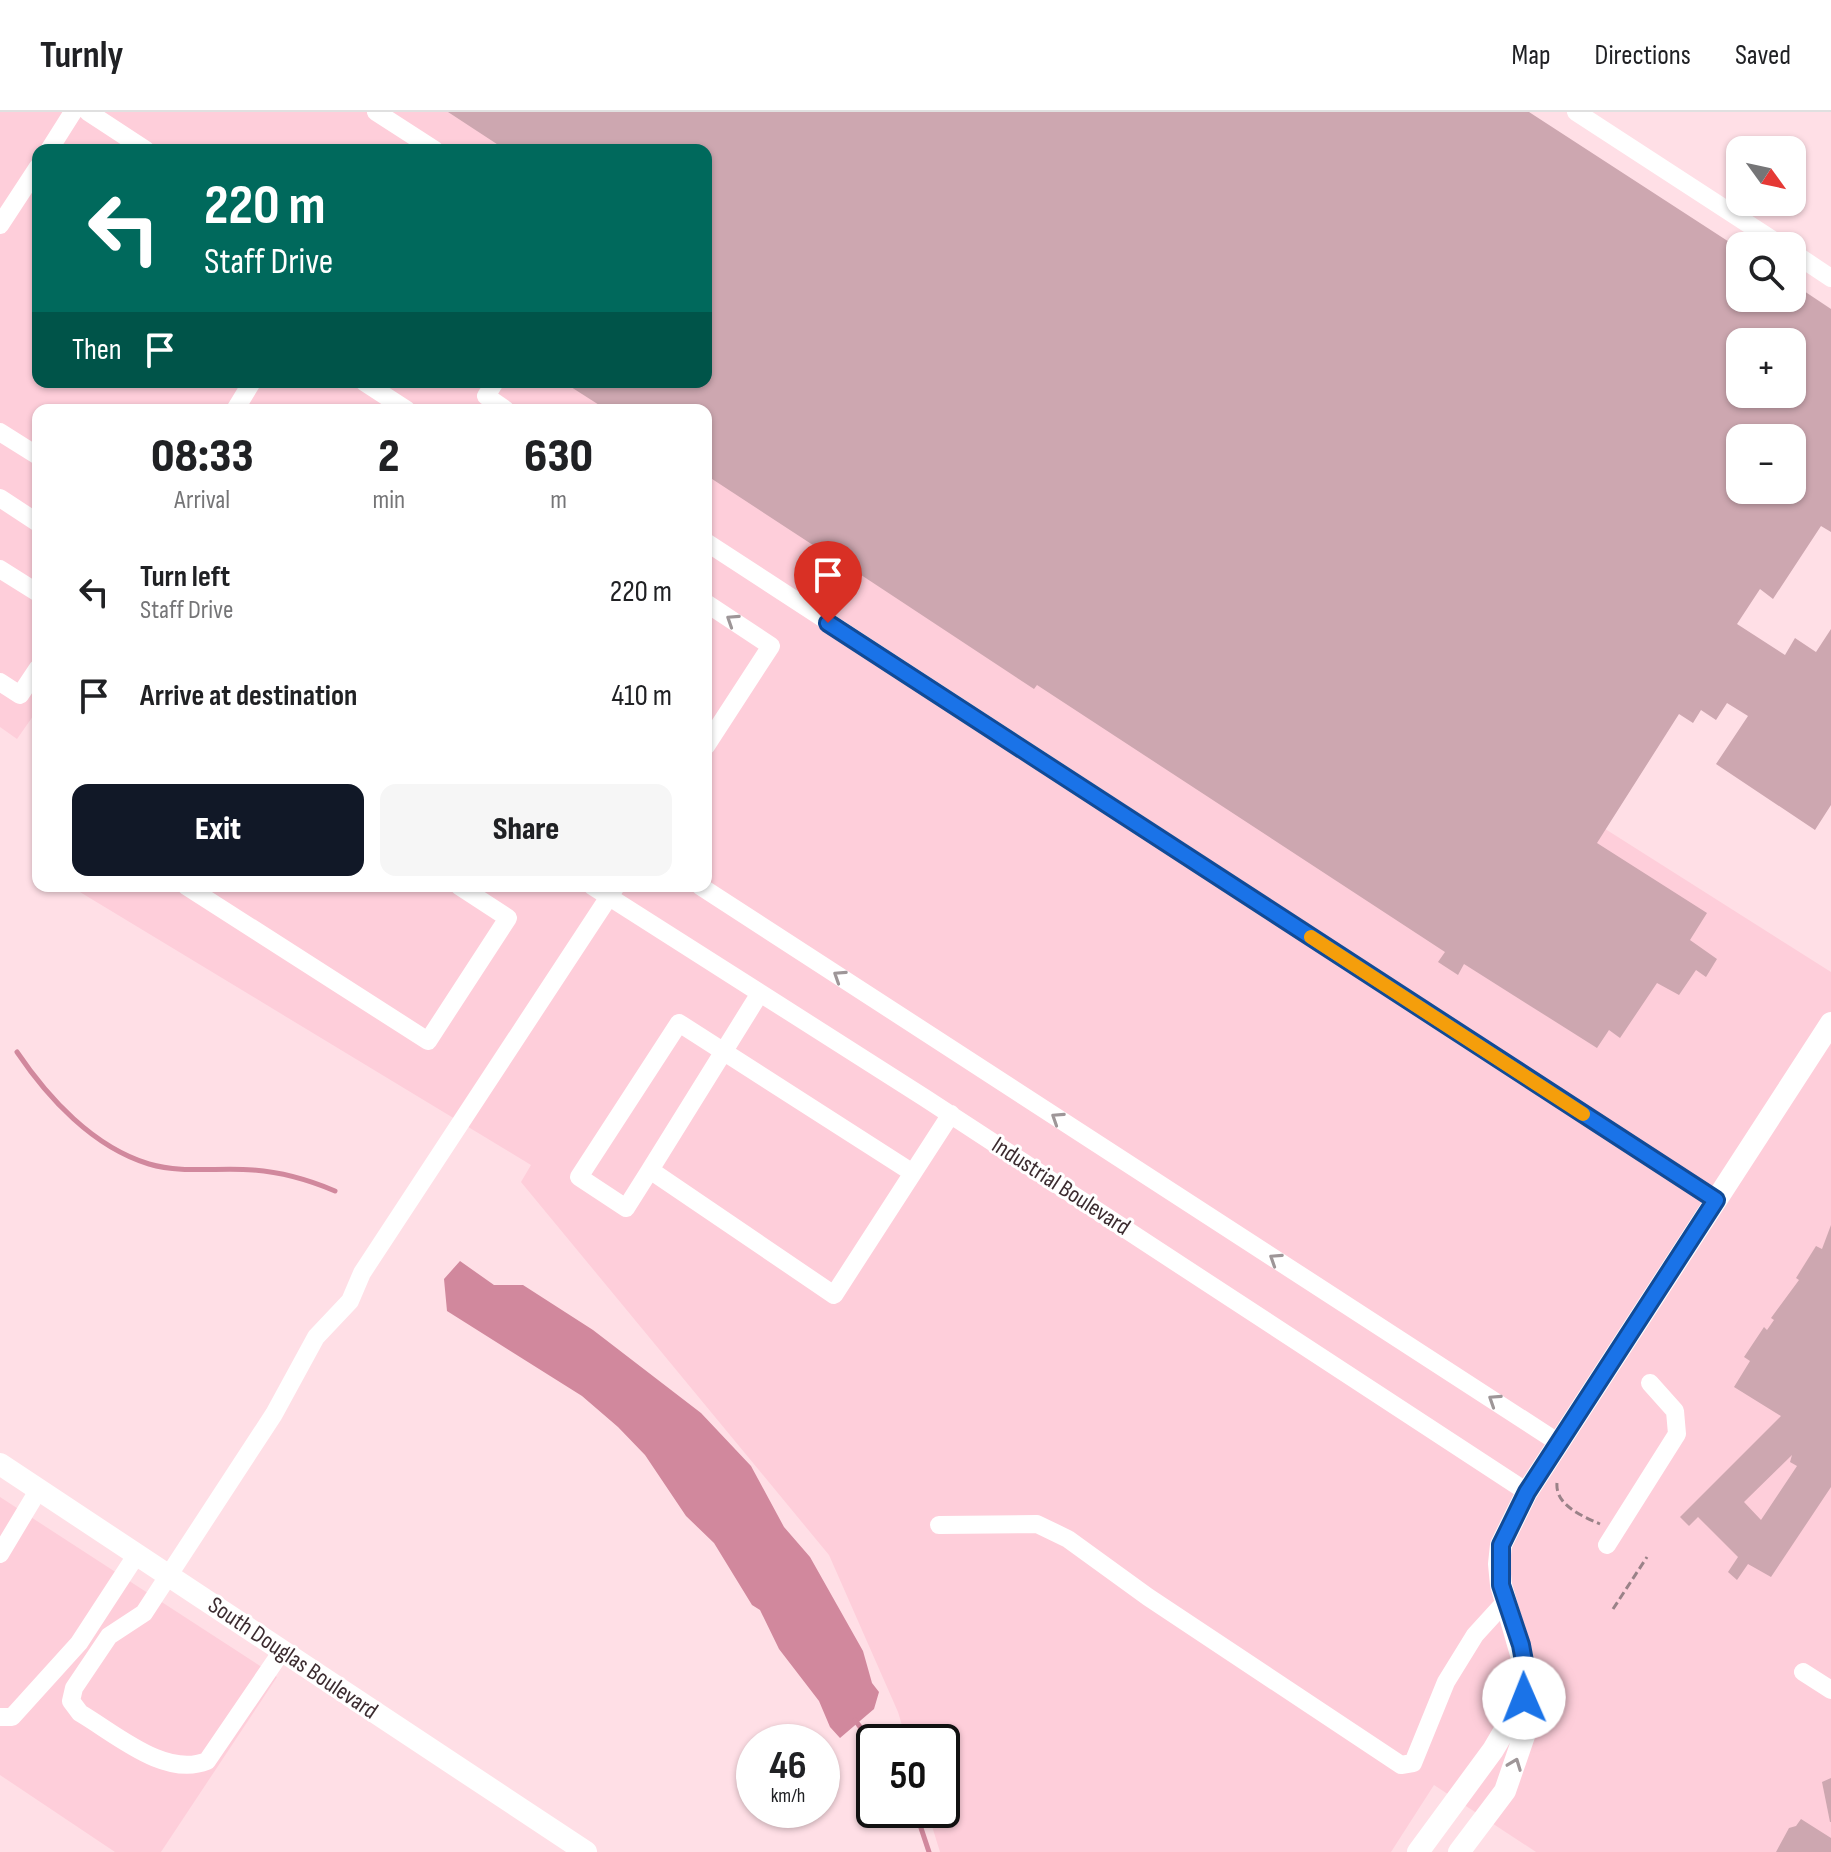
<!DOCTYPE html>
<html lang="en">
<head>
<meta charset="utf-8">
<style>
  :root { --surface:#fff; --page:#f6f6f6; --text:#202124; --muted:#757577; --line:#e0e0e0; --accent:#111827 }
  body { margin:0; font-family:"Sofia Sans Condensed",sans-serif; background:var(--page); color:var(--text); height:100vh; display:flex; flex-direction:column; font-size:30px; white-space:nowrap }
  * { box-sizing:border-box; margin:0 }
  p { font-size:26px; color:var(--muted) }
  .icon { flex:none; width:44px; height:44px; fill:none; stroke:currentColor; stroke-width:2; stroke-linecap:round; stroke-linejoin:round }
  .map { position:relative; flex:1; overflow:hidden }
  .panel { position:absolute; left:32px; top:292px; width:680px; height:488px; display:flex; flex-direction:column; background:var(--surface); border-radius:16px; box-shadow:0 2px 6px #0004 }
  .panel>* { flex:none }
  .top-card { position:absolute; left:32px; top:32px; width:680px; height:244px; border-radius:16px; box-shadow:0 2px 6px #0004; background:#00695c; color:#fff; overflow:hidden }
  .needle { width:52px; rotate:123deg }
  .fabs { position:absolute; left:1726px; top:24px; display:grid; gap:16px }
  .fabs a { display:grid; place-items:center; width:80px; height:80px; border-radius:16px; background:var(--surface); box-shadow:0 2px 6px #0004; font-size:40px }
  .speed { position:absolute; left:736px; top:1612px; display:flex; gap:16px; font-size:40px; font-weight:700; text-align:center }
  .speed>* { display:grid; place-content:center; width:104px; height:104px; border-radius:50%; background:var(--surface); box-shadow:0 2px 6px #0004; line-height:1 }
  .speed small { font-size:20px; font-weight:400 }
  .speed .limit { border:4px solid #111; border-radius:12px; background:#fff; color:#111 }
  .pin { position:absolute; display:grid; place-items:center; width:68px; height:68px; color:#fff; margin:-82px -34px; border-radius:50% 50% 50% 0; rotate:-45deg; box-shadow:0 0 8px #0007 }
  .pin .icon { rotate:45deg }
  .me { position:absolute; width:88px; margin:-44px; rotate:359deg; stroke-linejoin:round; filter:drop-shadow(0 0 6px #0008) }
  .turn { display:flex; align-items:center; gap:28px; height:168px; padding:0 40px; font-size:36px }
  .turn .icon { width:104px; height:104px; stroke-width:2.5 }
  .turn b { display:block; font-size:56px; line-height:68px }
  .then { display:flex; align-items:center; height:76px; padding:0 40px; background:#0003; gap:16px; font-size:30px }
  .eta { display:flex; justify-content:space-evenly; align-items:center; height:136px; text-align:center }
  .eta b { font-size:48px; font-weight:800; line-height:56px }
  .primary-button { display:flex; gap:16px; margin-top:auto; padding:16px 40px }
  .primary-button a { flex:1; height:92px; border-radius:16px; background:var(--accent); color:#fff; font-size:32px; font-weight:800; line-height:92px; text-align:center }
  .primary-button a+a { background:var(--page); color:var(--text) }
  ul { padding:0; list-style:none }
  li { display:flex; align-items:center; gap:24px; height:104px; padding:0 40px }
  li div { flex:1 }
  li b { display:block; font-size:30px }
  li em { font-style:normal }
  header { display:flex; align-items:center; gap:48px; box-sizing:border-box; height:112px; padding:0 40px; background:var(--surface); border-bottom:2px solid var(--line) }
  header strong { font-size:38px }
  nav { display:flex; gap:44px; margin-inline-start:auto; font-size:28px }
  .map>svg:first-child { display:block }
  .built { fill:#feceda }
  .water { fill:#d1889d }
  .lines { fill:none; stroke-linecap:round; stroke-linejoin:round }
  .stream { stroke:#d1889d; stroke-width:5 }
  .building { fill:#cda7b0; fill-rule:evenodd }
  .path { stroke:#9a8288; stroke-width:3; stroke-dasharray:8 4; stroke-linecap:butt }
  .minor { stroke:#fff; stroke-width:18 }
  .major { stroke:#fff; stroke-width:22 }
  .oneway { stroke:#9e9698 }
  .route-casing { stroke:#114b97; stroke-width:20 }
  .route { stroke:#1a73e8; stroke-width:14 }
  .slow { stroke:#f59e0b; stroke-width:14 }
  .labels { text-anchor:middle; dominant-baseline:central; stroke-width:6; stroke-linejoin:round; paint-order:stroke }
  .street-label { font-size:24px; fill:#3c2c30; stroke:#fff }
</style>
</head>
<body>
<header>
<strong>Turnly</strong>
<nav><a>Map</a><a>Directions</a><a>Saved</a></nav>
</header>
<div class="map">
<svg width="1831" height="1740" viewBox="0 0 1831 1740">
  <rect width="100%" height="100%" fill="#ffdfe6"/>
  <!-- built -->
  <path class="built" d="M0 0H474L534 38H38V270H706V147L1831 860V1740H1536L1434 1673 1391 1740H940L927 1698H942V1630H907L898 1600 829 1443 521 1070 531 1053 70 774H706V298H38V597L17 627 0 615Z
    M0 1385 277 1565 161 1740H115L0 1663Z"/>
  <!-- water -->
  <path class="water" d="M460 1149 494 1173H523L593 1218 701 1301 751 1354 784 1415 810 1445 863 1539 872 1571 879 1580 874 1597 840 1626 830 1615 819 1589 779 1537 760 1498 752 1493 714 1431 686 1404 645 1343 618 1315 582 1284 447 1199 444 1167Z"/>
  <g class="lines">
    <!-- stream -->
    <path class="stream" d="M17 940C48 986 93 1035 149 1052 182 1062 220 1055 253 1058 281 1060 309 1068 335 1079
      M855 1608 874 1634
      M915 1698 929 1740"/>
  </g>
  <!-- building -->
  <path class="building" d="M448 0H1529L1740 137V186H1792V171L1831 197V420L1821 414 1773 487 1760 477 1737 512 1785 543 1795 526 1816 540 1831 517V693L1815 718 1716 652 1748 604 1727 591 1716 608 1701 598 1693 611 1679 602 1597 731 1707 801 1690 828 1717 847 1706 865 1696 858 1679 883 1657 871 1620 926 1609 918 1597 936 1464 852 1458 863 1438 850 1445 840 1037 573 1034 577 846 453 840 461 815 445 819 437 706 363V298H607L571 275 574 270H706V38H506ZM1740 230H1792V282H1740ZM1740 326H1792V378H1740Z
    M1831 1113V1375L1771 1465 1748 1452 1737 1468 1728 1460 1738 1445 1698 1405 1689 1414 1680 1405 1781 1304 1734 1275 1750 1249 1744 1245 1764 1215 1767 1218 1774 1208 1771 1206 1799 1168 1796 1166 1816 1134 1822 1137ZM1792 1343 1790 1350 1797 1354 1761 1408 1744 1390Z
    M1831 1666V1710H1830L1822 1670Z
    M1801 1707 1831 1726V1740H1776L1789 1716 1796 1714Z"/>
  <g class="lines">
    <!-- path -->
    <path class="path" d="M1557 1371C1555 1393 1582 1404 1600 1412
      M1613 1497 1647 1445"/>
    <!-- minor -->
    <path class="minor" d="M88 0 146 38
      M376 0 435 38
      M1576 0 1782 134
      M49 38 73 0
      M0 113 38 55
      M1792 140 1831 166
      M364 270 407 298
      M495 270 486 284 506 298
      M235 298 252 270
      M0 320 38 344
      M0 386 38 411
      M706 430 1716 1088
      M0 457 38 481
      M706 491 771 534 706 634
      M0 570 20 583 38 556
      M186 774 428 929 508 806 459 774
      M592 774 925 986 1527 1380
      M700 774 1559 1331
      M650 1058 760 881
      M913 1061 679 911 579 1065 626 1096 650 1058 834 1183 951 1002
      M939 1413 1037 1412 1068 1427 1148 1485 1401 1653 1413 1651 1446 1570 1475 1523 1506 1489
      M1607 1433 1677 1322 1675 1299 1650 1271
      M0 1442 39 1377
      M282 1539 207 1649C165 1666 116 1622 80 1601L71 1589 74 1576 109 1524 144 1501 274 1302 316 1225 350 1189 362 1161 616 774
      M1803 1560 1831 1578
      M0 1605H12L79 1531 137 1442"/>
    <!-- major -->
    <path class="major" d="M0 1352 586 1740
      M1418 1740 1493 1638 1523 1587
      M1459 1740 1505 1679 1525 1621 1526 1560 1501 1473 1499 1452 1501 1433 1527 1380 1831 911"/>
  </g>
  <!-- one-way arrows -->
  <defs><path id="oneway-chevron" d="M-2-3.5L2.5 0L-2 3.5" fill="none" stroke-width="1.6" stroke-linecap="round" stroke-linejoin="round" transform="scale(2)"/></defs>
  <g class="oneway">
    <use href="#oneway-chevron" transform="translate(732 508) rotate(-147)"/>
    <use href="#oneway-chevron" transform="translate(839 864) rotate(-147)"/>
    <use href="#oneway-chevron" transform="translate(1057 1006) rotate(-147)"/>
    <use href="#oneway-chevron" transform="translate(1275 1147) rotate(-147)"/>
    <use href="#oneway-chevron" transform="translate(1494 1288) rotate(-147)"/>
    <use href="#oneway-chevron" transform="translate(1515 1652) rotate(-69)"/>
  </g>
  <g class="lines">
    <defs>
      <path id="route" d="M828 511 1716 1088 1527 1380 1501 1433V1473L1521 1533 1526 1560 1524 1586"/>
    </defs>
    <!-- route casing -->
    <use href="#route" class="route-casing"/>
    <!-- route -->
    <use href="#route" class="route"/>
    <!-- slow -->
    <path class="slow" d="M1311 825 1583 1002"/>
  </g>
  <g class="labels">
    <!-- street labels -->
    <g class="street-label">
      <text transform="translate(1061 1074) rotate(33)">Industrial Boulevard</text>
      <text transform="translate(293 1546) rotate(34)">South Douglas Boulevard</text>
    </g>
  </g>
</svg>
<div class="fabs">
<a><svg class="needle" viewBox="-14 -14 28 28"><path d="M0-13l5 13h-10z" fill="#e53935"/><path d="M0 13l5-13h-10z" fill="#757577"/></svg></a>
<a><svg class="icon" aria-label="search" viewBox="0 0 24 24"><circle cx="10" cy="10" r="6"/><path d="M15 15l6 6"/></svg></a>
<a>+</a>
<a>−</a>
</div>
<div class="speed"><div>46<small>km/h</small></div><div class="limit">50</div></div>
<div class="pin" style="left:828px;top:511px;background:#d93025"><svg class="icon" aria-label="arrive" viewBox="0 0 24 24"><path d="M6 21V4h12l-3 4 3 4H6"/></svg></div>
<svg class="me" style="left:1524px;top:1586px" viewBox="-20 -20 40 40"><circle r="19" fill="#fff"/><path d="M0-13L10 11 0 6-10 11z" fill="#1a73e8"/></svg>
<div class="top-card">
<div class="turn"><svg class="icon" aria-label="left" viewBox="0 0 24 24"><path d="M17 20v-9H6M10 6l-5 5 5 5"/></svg><div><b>220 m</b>Staff Drive</div></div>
<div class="then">Then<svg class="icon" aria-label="arrive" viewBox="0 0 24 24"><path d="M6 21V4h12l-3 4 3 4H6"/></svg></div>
</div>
<section class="panel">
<div class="eta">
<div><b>08:33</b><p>Arrival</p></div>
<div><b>2</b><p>min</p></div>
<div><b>630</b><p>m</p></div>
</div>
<ul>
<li><svg class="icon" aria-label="left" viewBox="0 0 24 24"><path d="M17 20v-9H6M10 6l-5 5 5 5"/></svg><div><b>Turn left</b><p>Staff Drive</p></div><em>220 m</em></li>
<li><svg class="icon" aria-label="arrive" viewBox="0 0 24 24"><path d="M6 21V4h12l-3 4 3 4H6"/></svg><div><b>Arrive at destination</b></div><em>410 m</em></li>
</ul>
<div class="primary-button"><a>Exit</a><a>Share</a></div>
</section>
</div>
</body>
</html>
